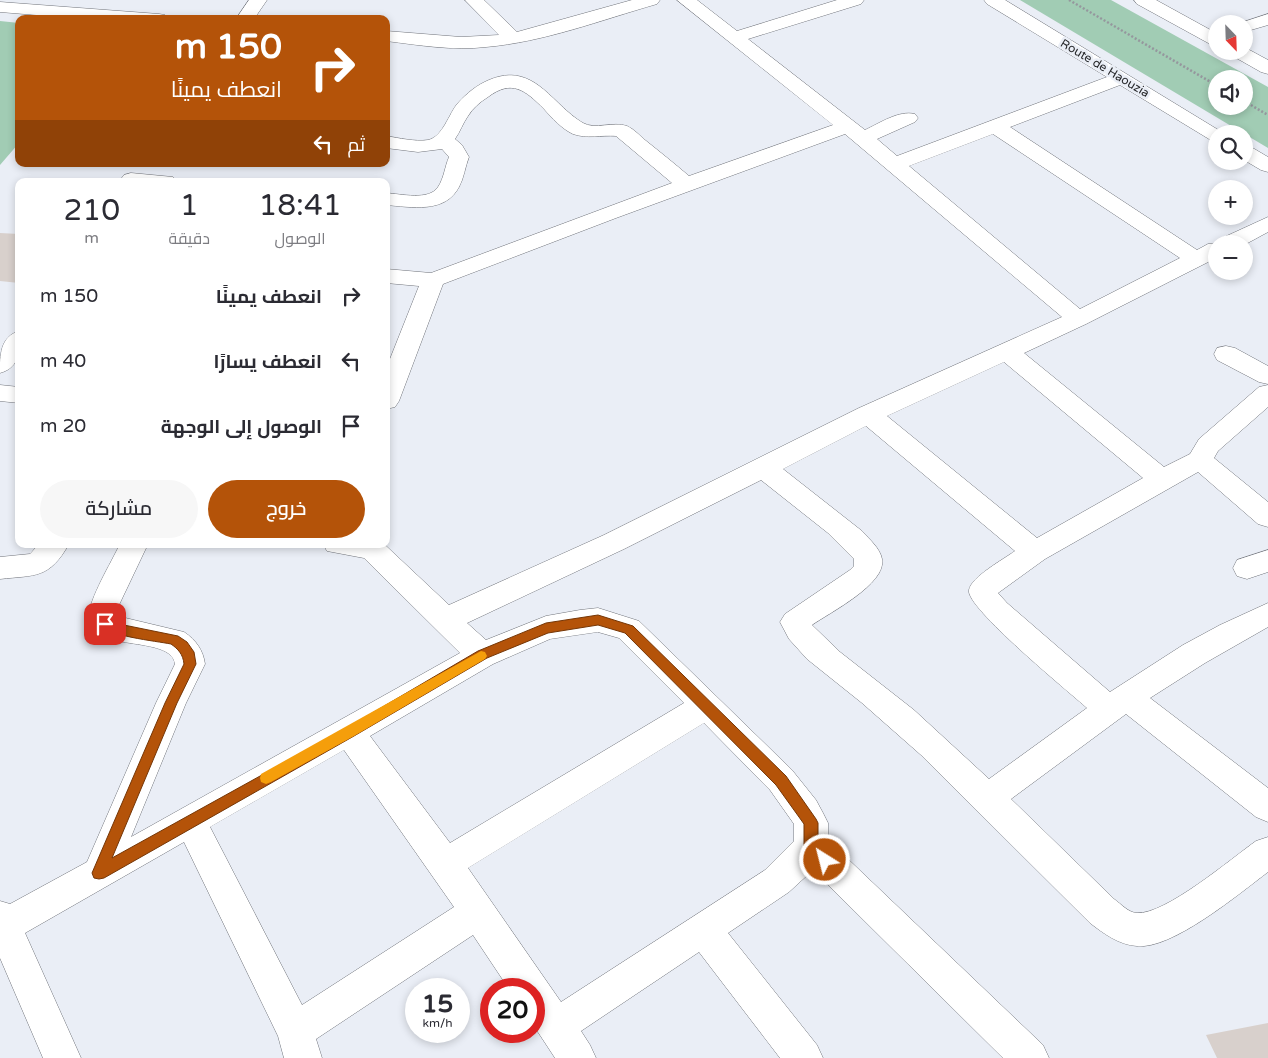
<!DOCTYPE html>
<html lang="ar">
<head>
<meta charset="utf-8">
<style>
  :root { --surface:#fff; --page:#f7f7f7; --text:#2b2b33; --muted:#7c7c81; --accent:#b45309 }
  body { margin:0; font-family:"Varela Round",Cairo,sans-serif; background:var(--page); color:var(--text); direction:rtl; height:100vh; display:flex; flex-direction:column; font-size:19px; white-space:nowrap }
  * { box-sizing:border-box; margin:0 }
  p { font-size:16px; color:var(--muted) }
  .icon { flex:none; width:28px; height:28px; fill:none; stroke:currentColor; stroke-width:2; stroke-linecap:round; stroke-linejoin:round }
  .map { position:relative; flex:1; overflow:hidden; direction:ltr }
  .drawer { position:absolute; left:15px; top:178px; width:375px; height:370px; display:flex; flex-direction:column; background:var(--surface); border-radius:10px; box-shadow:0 2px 8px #0003; direction:rtl }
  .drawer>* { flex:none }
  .top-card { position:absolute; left:15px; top:15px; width:375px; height:152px; border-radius:10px; box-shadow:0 2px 8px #0003; direction:rtl; background:#b45309; color:#fff; overflow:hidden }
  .needle { width:32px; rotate:157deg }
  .controls { position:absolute; left:1208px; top:15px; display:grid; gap:10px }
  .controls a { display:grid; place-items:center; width:45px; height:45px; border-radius:50%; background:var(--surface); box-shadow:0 2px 8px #0003; font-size:25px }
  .speed { position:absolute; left:405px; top:978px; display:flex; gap:10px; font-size:25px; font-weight:700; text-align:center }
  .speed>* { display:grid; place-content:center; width:65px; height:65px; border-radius:50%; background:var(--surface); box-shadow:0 2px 8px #0003; line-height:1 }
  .speed small { font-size:12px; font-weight:400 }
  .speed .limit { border:8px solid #d22; background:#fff; color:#111 }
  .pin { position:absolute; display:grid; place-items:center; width:42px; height:42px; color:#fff; margin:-21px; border-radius:10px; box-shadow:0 2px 8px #0006 }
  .me { position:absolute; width:55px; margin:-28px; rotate:324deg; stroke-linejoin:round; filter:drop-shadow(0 0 4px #0008) }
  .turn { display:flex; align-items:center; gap:18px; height:105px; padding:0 25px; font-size:22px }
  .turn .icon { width:65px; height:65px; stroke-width:2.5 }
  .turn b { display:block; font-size:35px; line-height:42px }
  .then { display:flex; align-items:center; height:48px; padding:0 25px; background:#0003; gap:10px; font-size:19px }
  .eta { display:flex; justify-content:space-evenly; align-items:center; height:85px; text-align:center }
  .eta b { font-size:30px; font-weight:600; line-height:35px }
  .primary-button { display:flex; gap:10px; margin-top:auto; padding:10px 25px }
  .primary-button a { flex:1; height:58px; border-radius:30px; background:var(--accent); color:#fff; font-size:20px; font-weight:600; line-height:58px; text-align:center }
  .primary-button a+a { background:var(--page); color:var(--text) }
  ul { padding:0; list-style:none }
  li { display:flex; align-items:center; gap:15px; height:65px; padding:0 25px }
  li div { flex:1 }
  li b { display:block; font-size:19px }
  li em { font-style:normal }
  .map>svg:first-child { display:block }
  .green { fill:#a1ccb4; fill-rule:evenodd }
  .building { fill:#d8d0cc }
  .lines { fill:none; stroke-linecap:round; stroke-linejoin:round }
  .minor-casing { stroke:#71747b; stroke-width:1 }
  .path { stroke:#95979d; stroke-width:2.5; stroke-dasharray:2 2; stroke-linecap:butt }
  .minor { fill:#fff; fill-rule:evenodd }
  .route { fill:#b45309; stroke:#753606 }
  .slow { fill:#f59e0b }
  .labels { text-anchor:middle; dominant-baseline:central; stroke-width:5; stroke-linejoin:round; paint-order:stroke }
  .far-street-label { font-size:12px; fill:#252629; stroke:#eaeef6 }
</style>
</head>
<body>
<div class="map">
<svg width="1268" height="1058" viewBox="0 0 1268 1058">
  <rect width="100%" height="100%" fill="#eaeef6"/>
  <!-- green -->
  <path class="green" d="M1020 0H1111L1268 87V148ZM1216 79H1244V106H1216Z
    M0 21 19 23V143L0 165Z"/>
  <!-- building -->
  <path class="building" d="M0 233 19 234V283L0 281Z
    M1268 1023V1058H1217L1206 1035Z"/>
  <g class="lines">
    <defs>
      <path id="minor" d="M249 0H267L254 19H236Z
        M465 0H484L517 32 632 0H660L657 4C601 20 544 42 486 47 453 51 419 45 386 41V31L461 37 499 35Z
        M677 0H697L737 31 837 0H864L861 4 748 39 865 130C880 123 899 110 915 114L918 118 915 122 877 139 897 156 1107 77 987 4 984 0H1005L1225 134H1216V141L1209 139 1120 85 1010 127 1197 250 1208 244 1218 243 1220 239 1268 217V232L1244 245 1216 244V258L1086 324 1024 353 1164 467 1190 454 1199 439 1259 387 1268 385V407L1218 451 1214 458 1268 502V527L1258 524 1198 472 1045 559 998 593 1007 603 1110 692 1183 645 1220 625 1268 603V627L1205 663 1150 698 1268 788V822L1256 817 1126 714 1011 799 1114 899C1121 904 1129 913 1137 913 1165 915 1232 858 1256 841L1268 837V872C1240 893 1172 950 1137 946 1119 945 1103 933 1090 923L921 755 862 703 807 659 789 639 780 622 785 614 850 570 854 566V559L828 533 761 480 624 549 467 623 486 640 546 616 580 610 598 608 639 621 792 770 816 800 823 813 828 823V840L1043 1045 1049 1058H1003L813 870 789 892 728 933 817 1045 823 1058H780L699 952 581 1031 590 1045 596 1058H555L534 1026V989H509L473 935 316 1039 322 1058H284L278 1036 184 842 25 933 81 1058H43L0 958V901L10 904 87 862 156 703 175 664C172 634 85 653 88 618 90 597 111 563 120 544H148L119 605 117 616 184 632C196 640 203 650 205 664L186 703 131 837 460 653 364 558 327 551 323 544H384L449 605 604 535 859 408 1062 317 845 134 616 218 443 284 399 401 395 407 386 409V369L419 286 386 283V269L431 273 672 183 616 136C601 135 587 139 573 134 562 129 552 118 544 109 525 90 512 79 488 97 480 102 473 108 468 116 463 123 460 132 455 139L462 145 469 157C465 167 464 178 459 187 445 214 411 207 386 205V193C401 194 429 201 438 187 444 178 445 166 449 157L442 149 418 152 386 148V136C399 138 415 142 428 140 443 137 449 113 458 103 467 93 477 85 489 80 534 61 551 104 583 123 595 130 613 121 627 126 634 129 640 136 645 140 660 152 675 164 689 176L833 125ZM993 134 1180 258 1080 309 909 166ZM1004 362 1143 478 1037 538 887 416ZM866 426 1015 551C1004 559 971 577 969 590 965 607 1069 692 1087 708L989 779 914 710 840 652 812 625C829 613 887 584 882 559 880 548 869 539 862 531L783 469ZM598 632 619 638 684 703 450 843 370 736 493 664 550 639ZM704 723 770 790 794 824V841L765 870 561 1002 468 868ZM344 750 454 907 302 1005 210 827Z
        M1134 0H1156L1216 33V45L1210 44 1137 4Z
        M0 2 159 14 165 15 168 19H85L0 12Z
        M1268 14V25L1244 32V24H1237Z
        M1244 47 1268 60V74L1261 72 1231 55 1229 51H1244Z
        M1244 145 1251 147 1268 157V172L1261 170 1244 160Z
        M131 173 173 177 176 181H122L121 179 124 175Z
        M19 331C19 350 21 367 0 373 0 355 0 337 19 331Z
        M1226 346 1235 348 1268 366V384L1259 382 1217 360 1214 354 1217 348Z
        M0 385 19 387V403L0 401Z
        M39 544H69C49 579 36 575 0 579V557L30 554Z
        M1268 550V572L1247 579 1237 576 1233 568 1237 560Z"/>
    </defs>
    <!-- minor casing -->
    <use href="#minor" class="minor-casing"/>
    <!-- path -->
    <path class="path" d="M1069 0 1216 85
      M1244 101 1268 115"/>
    <!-- minor -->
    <use href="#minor" class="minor"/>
  </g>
  <!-- route -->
  <path class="route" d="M598 615 633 626 786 776 816 819 818 823V843L832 860 830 864 825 866 820 864 806 850 804 846V824L776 785 625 633 598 625 548 633 487 658 354 736 104 878 99 879 94 878 92 873 165 703 184 664C183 654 178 649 171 644 156 641 106 636 99 624L101 621 105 620 114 623 178 636 187 642 194 652 196 664 177 703 112 858 345 729 478 651 546 623Z"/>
  <!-- slow -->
  <path class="slow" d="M481 651 485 652 487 656 485 659 354 736 271 782 266 784 261 782 260 778 261 774Z"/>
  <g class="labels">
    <!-- far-street labels -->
    <g class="far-street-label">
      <text transform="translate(1105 68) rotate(31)">Route de Haouzia</text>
    </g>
  </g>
</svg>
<div class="controls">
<a><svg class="needle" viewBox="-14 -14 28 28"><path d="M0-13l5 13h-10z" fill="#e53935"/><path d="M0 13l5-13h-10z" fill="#7c7c81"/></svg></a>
<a><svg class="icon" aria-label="sound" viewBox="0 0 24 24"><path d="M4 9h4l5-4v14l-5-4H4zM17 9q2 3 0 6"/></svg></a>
<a><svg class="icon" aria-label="search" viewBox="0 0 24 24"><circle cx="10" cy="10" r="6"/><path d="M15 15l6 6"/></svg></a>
<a>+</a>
<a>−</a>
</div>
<div class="speed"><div>15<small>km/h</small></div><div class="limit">20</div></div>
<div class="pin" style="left:105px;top:624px;background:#d93025"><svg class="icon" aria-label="arrive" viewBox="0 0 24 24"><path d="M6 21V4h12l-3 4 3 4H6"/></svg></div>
<svg class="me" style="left:825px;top:860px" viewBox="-20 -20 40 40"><circle r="17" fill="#b45309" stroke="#fff" stroke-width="3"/><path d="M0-11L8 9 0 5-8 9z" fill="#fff"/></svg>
<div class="top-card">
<div class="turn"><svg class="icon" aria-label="right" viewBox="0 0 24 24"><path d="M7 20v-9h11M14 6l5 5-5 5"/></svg><div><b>150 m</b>انعطف يمينًا</div></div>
<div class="then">ثم<svg class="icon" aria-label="left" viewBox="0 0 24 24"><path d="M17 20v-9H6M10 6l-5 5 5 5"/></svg></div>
</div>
<section class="drawer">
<div class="eta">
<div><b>18:41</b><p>الوصول</p></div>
<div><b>1</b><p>دقيقة</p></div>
<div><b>210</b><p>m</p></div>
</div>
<ul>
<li><svg class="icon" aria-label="right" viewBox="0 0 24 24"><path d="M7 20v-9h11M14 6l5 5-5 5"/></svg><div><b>انعطف يمينًا</b></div><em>150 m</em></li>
<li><svg class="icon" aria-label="left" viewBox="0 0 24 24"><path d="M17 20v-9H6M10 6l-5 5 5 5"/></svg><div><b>انعطف يسارًا</b></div><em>40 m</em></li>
<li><svg class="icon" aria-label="arrive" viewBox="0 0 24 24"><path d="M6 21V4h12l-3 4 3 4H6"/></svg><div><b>الوصول إلى الوجهة</b></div><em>20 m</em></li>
</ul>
<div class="primary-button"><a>خروج</a><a>مشاركة</a></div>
</section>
</div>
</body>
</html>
